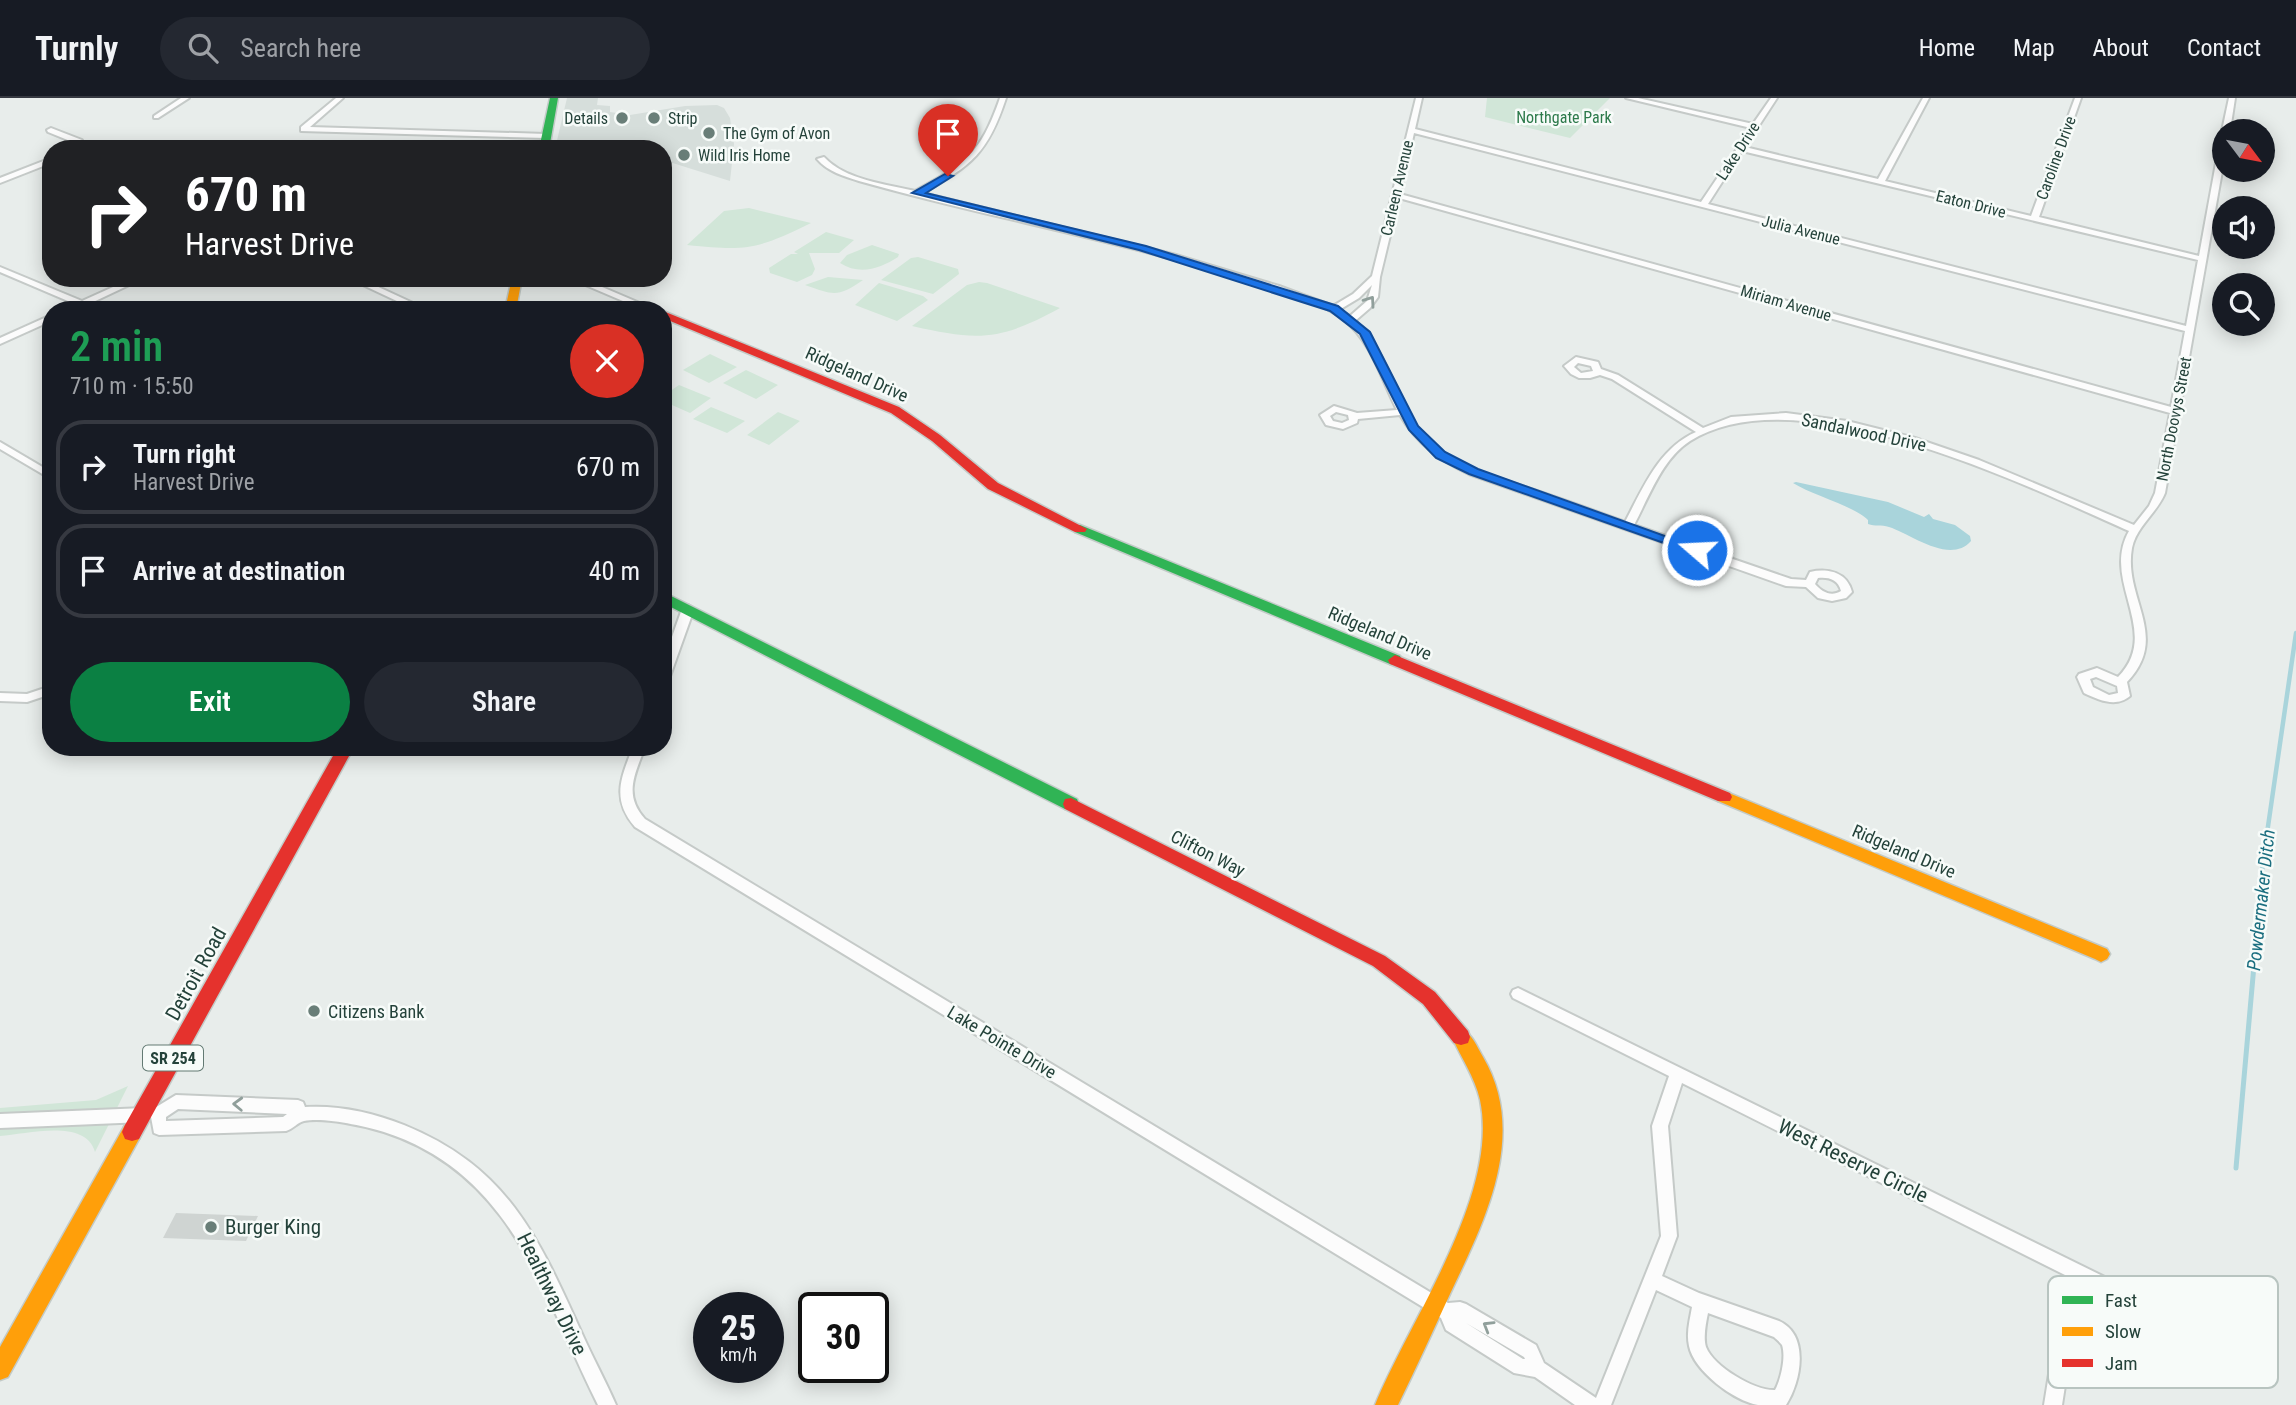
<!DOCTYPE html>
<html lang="en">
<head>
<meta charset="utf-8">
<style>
  :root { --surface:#171b24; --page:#242831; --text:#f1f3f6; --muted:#9ea1a6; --line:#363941; --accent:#0b8043 }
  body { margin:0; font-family:"Roboto Condensed",sans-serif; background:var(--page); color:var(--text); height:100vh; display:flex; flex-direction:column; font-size:26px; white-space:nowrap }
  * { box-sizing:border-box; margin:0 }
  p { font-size:23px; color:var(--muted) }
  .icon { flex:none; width:38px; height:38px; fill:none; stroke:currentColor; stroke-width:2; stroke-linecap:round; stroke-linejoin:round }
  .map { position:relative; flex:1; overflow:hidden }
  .details { position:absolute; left:42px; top:203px; width:630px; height:455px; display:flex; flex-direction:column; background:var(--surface); border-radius:28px; box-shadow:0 4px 18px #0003 }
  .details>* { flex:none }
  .banner { position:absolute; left:42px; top:42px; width:630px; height:147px; border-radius:28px; box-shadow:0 4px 18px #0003; background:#202124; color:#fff; overflow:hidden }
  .needle { width:46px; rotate:122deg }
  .controls { position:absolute; left:2212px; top:21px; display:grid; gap:14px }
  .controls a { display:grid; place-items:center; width:63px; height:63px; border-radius:50%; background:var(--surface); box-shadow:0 4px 18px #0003; font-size:35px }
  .speed { position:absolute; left:693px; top:1194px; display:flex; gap:14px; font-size:35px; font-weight:700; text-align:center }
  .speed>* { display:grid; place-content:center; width:91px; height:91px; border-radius:50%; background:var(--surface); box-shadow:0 4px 18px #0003; line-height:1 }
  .speed small { font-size:18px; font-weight:400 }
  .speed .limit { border:4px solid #111; border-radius:10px; background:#fff; color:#111 }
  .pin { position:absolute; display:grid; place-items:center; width:60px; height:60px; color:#fff; margin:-72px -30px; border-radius:50% 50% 50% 0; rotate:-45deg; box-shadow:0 0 7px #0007 }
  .pin .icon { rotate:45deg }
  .me { position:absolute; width:77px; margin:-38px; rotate:289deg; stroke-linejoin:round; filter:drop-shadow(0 0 5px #0008) }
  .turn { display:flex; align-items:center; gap:24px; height:147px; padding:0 28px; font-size:32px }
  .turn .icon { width:91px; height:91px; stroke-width:2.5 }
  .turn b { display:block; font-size:49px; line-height:60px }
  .round { display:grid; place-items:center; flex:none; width:74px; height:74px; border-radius:37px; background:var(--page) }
  .overview { display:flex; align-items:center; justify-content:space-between; height:119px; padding:0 28px }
  h1 { font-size:42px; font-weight:600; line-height:52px; color:#1e9e55 }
  .cta { display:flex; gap:14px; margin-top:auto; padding:14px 28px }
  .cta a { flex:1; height:80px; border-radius:42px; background:var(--accent); color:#fff; font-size:28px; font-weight:600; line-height:80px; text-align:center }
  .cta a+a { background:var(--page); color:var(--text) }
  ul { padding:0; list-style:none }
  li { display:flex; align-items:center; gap:21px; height:94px; margin:0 14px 10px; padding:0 14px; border:4px solid var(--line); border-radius:28px }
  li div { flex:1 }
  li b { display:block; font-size:26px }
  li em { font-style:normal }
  header { display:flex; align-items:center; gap:42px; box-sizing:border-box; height:98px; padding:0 35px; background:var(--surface); border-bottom:2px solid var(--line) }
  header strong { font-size:33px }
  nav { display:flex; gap:38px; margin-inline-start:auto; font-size:24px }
  .search { width:490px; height:63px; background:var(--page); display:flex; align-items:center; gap:18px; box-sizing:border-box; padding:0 24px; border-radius:38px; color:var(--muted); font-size:26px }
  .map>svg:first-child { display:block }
  .built { fill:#d6dedb }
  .green { fill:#d1e6d8 }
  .water { fill:#a9d4db }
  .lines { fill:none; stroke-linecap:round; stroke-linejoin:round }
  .stream-far1 { stroke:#a9d4db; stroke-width:4.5 }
  .stream { stroke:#a9d4db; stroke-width:5 }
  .building { fill:#cfd4d2 }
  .street-casing { stroke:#c5cac8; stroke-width:4 }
  .fast-casing { stroke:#c3cbc8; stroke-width:3 }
  .slow-casing { stroke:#c3cbc8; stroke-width:3 }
  .jam-casing { stroke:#c3cbc8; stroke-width:3 }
  .street { fill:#fcfcfc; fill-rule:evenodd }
  .fast { fill:#30b455; fill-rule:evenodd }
  .slow { fill:#ff9f0a; fill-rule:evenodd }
  .jam { fill:#e5322d; fill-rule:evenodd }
  .oneway { stroke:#909f9b }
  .route { fill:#1a73e8; stroke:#114b97; stroke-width:2 }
  .poi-dot { fill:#697e78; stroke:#f7fbf9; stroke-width:2.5 }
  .labels { text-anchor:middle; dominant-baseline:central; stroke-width:5; stroke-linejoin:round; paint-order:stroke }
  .far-park-label { font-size:16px; fill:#2d7a4b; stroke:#f7fbf9 }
  .far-poi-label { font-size:16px; fill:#24423a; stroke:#f7fbf9; text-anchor:start }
  .far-street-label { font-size:16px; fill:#24423a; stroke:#f7fbf9 }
  .shield { fill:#f7fbf9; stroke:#637a73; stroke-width:2 }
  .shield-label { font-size:16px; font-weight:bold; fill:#24423a }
  .street-label { font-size:18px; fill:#24423a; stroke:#f7fbf9 }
  .poi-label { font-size:18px; fill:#24423a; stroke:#f7fbf9; text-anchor:start }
  .water-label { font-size:19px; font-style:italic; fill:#1c6f80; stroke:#f7fbf9 }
  .near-street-label { font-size:21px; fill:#24423a; stroke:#f7fbf9 }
  .near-poi-label { font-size:21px; fill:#24423a; stroke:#f7fbf9; text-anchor:start }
  .key { fill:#f7fbf9; stroke:#b8c4c0; stroke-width:2 }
  .key-label { font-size:19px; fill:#24423a }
</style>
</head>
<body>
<header>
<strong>Turnly</strong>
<div class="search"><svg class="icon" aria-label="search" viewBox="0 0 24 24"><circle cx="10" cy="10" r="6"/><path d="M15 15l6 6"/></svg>Search here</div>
<nav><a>Home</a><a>Map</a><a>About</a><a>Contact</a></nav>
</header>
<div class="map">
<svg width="2296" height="1307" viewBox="0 0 2296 1307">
  <rect width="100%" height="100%" fill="#e8edeb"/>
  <!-- built -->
  <path class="built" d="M567 0H598L597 7 610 8V14L630 17 685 8 717 7 724 10 730 20 734 46 730 83 663 62V51H555Z"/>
  <!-- green -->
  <path class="green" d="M1487 0H1610L1570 40 1485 19Z
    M749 110 811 125C756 152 747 153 687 147L724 113Z
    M826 134 854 142 839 155H809L815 171 812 177 797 184 770 175 769 170 791 156H798L794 154Z
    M872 147 899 156 898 159C881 170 860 178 840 165L847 157Z
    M918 159 958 171 959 176 933 196 881 182 911 160Z
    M828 179 863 182C837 200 834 197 805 187Z
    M979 184 987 185 1060 210C1000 243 978 243 912 228L967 187Z
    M879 185 923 198 928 202 897 223 855 207Z
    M710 256 737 269 709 285 683 272Z
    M746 272 778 287 756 301 723 285Z
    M679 287 711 300 690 315 663 303V298Z
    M711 309 745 323 727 335 693 321Z
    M778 314 800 323 769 347 747 337Z
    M128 988 95 1054C86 1020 27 1036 0 1038V1010L96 1002Z"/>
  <!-- water -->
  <path class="water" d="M1796 384 1888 404 1924 419 1929 416 1933 421 1955 427 1970 438 1971 443C1950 467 1911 436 1889 429 1881 426 1875 429 1868 426V422C1856 409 1812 397 1793 385Z"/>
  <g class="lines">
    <!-- stream-far1 -->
    <path class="stream-far1" d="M2255 857 2263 763 2296 535"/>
    <!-- stream -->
    <path class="stream" d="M2236 1070 2255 856"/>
  </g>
  <!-- building -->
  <path class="building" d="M176 1115 258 1118 246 1143 163 1140Z"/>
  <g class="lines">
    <defs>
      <path id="street" d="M181 0H189L158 20H154V18Z
        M336 0H343L310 29 546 36 550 38 546 40 301 33V29Z
        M1000 0H1006C988 55 972 67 923 95L1176 157 1279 188 1333 208 1353 196 1372 178 1416 0H1422L1415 31 1701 104 1751 30 1626 0H1638L1753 26 1771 0H1777L1745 49 1878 81 1923 0H1929L1885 83 2031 118 2075 0H2081L2039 119 2199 158 2220 43 2224 41V62L2165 395C2157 415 2136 429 2132 450 2123 501 2171 538 2127 584L2130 598C2116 610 2099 602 2084 595L2077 579 2079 576 2097 570 2118 579C2163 533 2100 484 2129 433 2025 387 1797 275 1690 343 1662 361 1649 399 1634 427L1791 481 1806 482 1810 474C1828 470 1847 474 1852 494L1846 500 1832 503 1818 500 1806 489 1786 488 1469 376C1440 362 1417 346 1400 317L1358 321 1357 325 1343 331 1326 327 1320 317 1334 308 1357 315 1397 312C1381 281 1372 244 1343 221 1318 202 1271 191 1240 181 1115 141 985 119 859 83 844 78 828 74 817 61L824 59C845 82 886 86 915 93 966 65 980 57 1000 0ZM1414 35 2185 233 2171 309 1400 96ZM1742 53 2198 162 2186 228 1708 106ZM1399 100 2170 315 2155 395 2149 408 2134 427 1979 362 1915 340 1847 323 1786 315 1731 319 1703 330 1618 277 1601 271 1598 264 1576 259 1564 268 1571 276 1579 280H1590L1600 277 1612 281 1696 334C1659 350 1643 390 1625 424 1595 413 1564 402 1534 392 1495 378 1446 368 1420 333 1395 299 1387 253 1355 223L1370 210 1378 199 1380 179ZM1372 187 1367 203 1350 218 1339 212 1359 200ZM1578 265 1591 268 1593 273 1581 275 1574 269ZM1336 314 1348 317 1349 322 1342 325 1333 323 1330 318ZM1818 480C1828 479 1838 481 1841 493 1831 499 1822 494 1815 486ZM2096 579 2117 588 2118 595 2109 597 2093 589 2090 581Z
        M2229 0H2235L2230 33 2224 35 2222 33Z
        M51 30 82 42 81 51H73L75 45 48 34 47 32Z
        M51 60V65L0 85V80Z
        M0 169 82 203 133 180H144L89 206 100 212H88L82 209 77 212H65L75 206 0 174Z
        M348 180H359L428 212H416Z
        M569 180H581L656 212H644Z
        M510 207 513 208V212H489Z
        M51 217V223L0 246V240Z
        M0 344 51 374V381L0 351Z
        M688 507 694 511 669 581 663 585V564L682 511Z
        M51 588V596L27 604 0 603V595L27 596Z
        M633 649H645C635 676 623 697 645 721L1448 1205 1460 1204 1466 1206 1536 1247 1544 1265 1596 1300 1661 1138 1652 1028 1669 978 1513 900 1511 896 1513 892 1518 890 2194 1223 2197 1229 2194 1235 2188 1238 2081 1184 2062 1307H2044L2065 1177 1682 985 1668 1028 1677 1138 1662 1178 1699 1195 1779 1223C1810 1237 1801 1284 1786 1307 1777 1307 1767 1307 1758 1307 1734 1303 1694 1273 1689 1248 1686 1235 1690 1221 1692 1209L1656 1192 1611 1307H1575L1535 1279 1514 1275 1446 1232 1441 1220 635 729C611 701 621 680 633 649ZM1708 1215 1774 1239C1776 1241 1780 1244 1782 1247 1786 1259 1781 1281 1775 1292 1755 1293 1714 1269 1706 1249 1703 1239 1706 1225 1708 1215ZM1466 1225 1524 1259 1525 1261H1523Z
        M176 997 298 1002 303 1004 305 1009C339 1007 374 1015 404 1027 510 1070 540 1143 584 1240 594 1262 606 1284 616 1307H598C543 1198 514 1076 384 1034 364 1028 325 1019 304 1023 298 1024 293 1031 286 1033L159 1037 154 1035 151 1019 144 1024 0 1030V1016L144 1010 149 1012 151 1015 153 1011ZM178 1011 287 1016 283 1019 166 1023V1019Z"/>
      <path id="fast" d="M550 0H558L549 51H539Z
        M1080 427 1400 558 1402 562 1395 567 1390 566 1075 434V428Z
        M663 494 1077 701 1079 706 1077 711H1065L663 505Z"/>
      <path id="slow" d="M512 180H522L516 212H505Z
        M1724 693 2107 851 2110 856 2107 861 2101 864 2095 861 1718 703 1716 699 1718 695Z
        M1461 931C1472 935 1477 949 1483 959 1529 1037 1484 1124 1450 1196 1433 1233 1416 1270 1398 1307H1375C1410 1221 1500 1096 1480 1002 1475 979 1461 960 1452 939L1454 933Z
        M132 1025 139 1027 142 1034 139 1041 8 1279 0 1282V1249L125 1027Z"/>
      <path id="jam" d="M663 213 899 309 940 337 998 385 1087 431 1085 434H1075L988 391 932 343 891 315 663 220Z
        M1395 557 1730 695 1732 699 1730 703H1718L1390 566 1388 562Z
        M338 649H354L139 1041 132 1043 125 1041 122 1034 125 1027Z
        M1071 700 1385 858 1435 894 1468 933 1470 939 1468 945 1461 947 1454 945 1423 906 1373 868 1065 711 1063 706 1065 701Z"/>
    </defs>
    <!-- street casing -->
    <use href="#street" class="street-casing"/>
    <!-- fast casing -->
    <use href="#fast" class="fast-casing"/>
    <!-- slow casing -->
    <use href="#slow" class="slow-casing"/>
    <!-- jam casing -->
    <use href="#jam" class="jam-casing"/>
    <!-- street -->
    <use href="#street" class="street"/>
    <!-- fast -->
    <use href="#fast" class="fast"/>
    <!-- slow -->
    <use href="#slow" class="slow"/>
    <!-- jam -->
    <use href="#jam" class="jam"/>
  </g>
  <!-- one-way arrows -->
  <defs><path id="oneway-chevron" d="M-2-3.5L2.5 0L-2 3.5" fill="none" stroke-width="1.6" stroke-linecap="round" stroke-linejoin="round" transform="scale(1.75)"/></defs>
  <g class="oneway">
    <use href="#oneway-chevron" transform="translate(1370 203) rotate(-55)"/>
    <use href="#oneway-chevron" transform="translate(238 1006) rotate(-178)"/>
    <use href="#oneway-chevron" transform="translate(1488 1228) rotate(-149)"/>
  </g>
  <!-- route -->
  <path class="route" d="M945 76 953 78 926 95 1146 148 1338 208 1370 234 1418 328 1445 354 1478 371 1704 452 1697 457 1692 455 1469 376 1436 360 1409 332 1360 236 1330 213 1139 152 912 95Z"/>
  <!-- markers -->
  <g class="poi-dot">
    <circle cx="622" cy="20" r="7"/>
    <circle cx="654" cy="20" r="7"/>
    <circle cx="709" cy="35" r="7"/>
    <circle cx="684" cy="57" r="7"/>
    <circle cx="314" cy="913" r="7"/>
    <circle cx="211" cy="1129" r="7"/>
  </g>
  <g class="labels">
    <!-- far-park labels -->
    <g class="far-park-label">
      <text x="1564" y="19">Northgate Park</text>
    </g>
    <!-- far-poi labels -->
    <g class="far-poi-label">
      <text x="608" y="20" text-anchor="end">Details</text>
      <text x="668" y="20">Strip</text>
      <text x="723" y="35">The Gym of Avon</text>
      <text x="698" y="57">Wild Iris Home</text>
    </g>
    <!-- far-street labels -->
    <g class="far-street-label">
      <text transform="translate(1738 53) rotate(-57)">Lake Drive</text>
      <text transform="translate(2056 60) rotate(-70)">Caroline Drive</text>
      <text transform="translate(1397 90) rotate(-77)">Carleen Avenue</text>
      <text transform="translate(1971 106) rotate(14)">Eaton Drive</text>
      <text transform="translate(1801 132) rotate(14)">Julia Avenue</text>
      <text transform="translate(1786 205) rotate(16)">Miriam Avenue</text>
      <text transform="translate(2174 321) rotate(-79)">North Doovys Street</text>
    </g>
    <!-- shield labels -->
    <rect class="shield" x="143" y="947.5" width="60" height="25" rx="5"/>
    <g class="shield-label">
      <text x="173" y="960">SR 254</text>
    </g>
    <!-- street labels -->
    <g class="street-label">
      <text transform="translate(857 276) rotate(24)">Ridgeland Drive</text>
      <text transform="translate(1864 334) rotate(12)">Sandalwood Drive</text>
      <text transform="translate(1380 535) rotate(23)">Ridgeland Drive</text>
      <text transform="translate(1904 753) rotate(23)">Ridgeland Drive</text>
      <text transform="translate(1208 755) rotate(27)">Clifton Way</text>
      <text transform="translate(1002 944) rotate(31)">Lake Pointe Drive</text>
    </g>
    <!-- poi labels -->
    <g class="poi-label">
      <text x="328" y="913">Citizens Bank</text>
    </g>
    <!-- water labels -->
    <g class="water-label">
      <text transform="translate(2261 802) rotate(-84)">Powdermaker Ditch</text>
    </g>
    <!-- near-street labels -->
    <g class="near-street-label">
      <text transform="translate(196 876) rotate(-61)">Detroit Road</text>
      <text transform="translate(1853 1063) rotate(26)">West Reserve Circle</text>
      <text transform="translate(552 1196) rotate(64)">Healthway Drive</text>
    </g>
    <!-- near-poi labels -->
    <g class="near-poi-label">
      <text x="225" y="1129">Burger King</text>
    </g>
  </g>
  <!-- legend -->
  <rect x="2048" y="1178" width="230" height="112" rx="10" class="key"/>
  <rect x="2062" y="1198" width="31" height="8" fill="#30b455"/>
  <rect x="2062" y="1229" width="31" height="9" fill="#ff9f0a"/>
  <rect x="2062" y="1261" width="31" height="8" fill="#e5322d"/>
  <g class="key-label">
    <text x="2105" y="1209">Fast</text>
    <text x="2105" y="1240">Slow</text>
    <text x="2105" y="1272">Jam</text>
  </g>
</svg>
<div class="controls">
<a><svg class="needle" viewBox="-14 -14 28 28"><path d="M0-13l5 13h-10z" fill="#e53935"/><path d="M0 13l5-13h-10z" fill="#9ea1a6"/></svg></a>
<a><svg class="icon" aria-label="sound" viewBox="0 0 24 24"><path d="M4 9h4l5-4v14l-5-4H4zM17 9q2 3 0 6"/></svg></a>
<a><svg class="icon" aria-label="search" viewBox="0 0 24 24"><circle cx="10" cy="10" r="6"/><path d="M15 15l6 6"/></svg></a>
</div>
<div class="speed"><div>25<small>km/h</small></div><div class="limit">30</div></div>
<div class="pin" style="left:948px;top:78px;background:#d93025"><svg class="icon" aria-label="arrive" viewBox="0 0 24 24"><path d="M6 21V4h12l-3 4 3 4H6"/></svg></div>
<svg class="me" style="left:1697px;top:452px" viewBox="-20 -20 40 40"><circle r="17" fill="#1a73e8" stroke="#fff" stroke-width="3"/><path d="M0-11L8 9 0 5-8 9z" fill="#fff"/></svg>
<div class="banner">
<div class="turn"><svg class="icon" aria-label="right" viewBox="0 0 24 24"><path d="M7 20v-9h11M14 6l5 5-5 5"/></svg><div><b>670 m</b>Harvest Drive</div></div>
</div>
<section class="details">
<div class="overview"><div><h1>2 min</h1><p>710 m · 15:50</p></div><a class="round" style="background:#d93025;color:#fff"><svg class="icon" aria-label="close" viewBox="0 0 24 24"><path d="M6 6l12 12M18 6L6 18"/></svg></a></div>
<ul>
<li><svg class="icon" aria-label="right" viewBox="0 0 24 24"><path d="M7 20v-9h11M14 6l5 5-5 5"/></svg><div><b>Turn right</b><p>Harvest Drive</p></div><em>670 m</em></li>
<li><svg class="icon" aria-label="arrive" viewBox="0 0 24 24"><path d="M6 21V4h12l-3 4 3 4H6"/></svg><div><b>Arrive at destination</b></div><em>40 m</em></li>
</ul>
<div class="cta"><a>Exit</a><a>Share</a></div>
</section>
</div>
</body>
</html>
